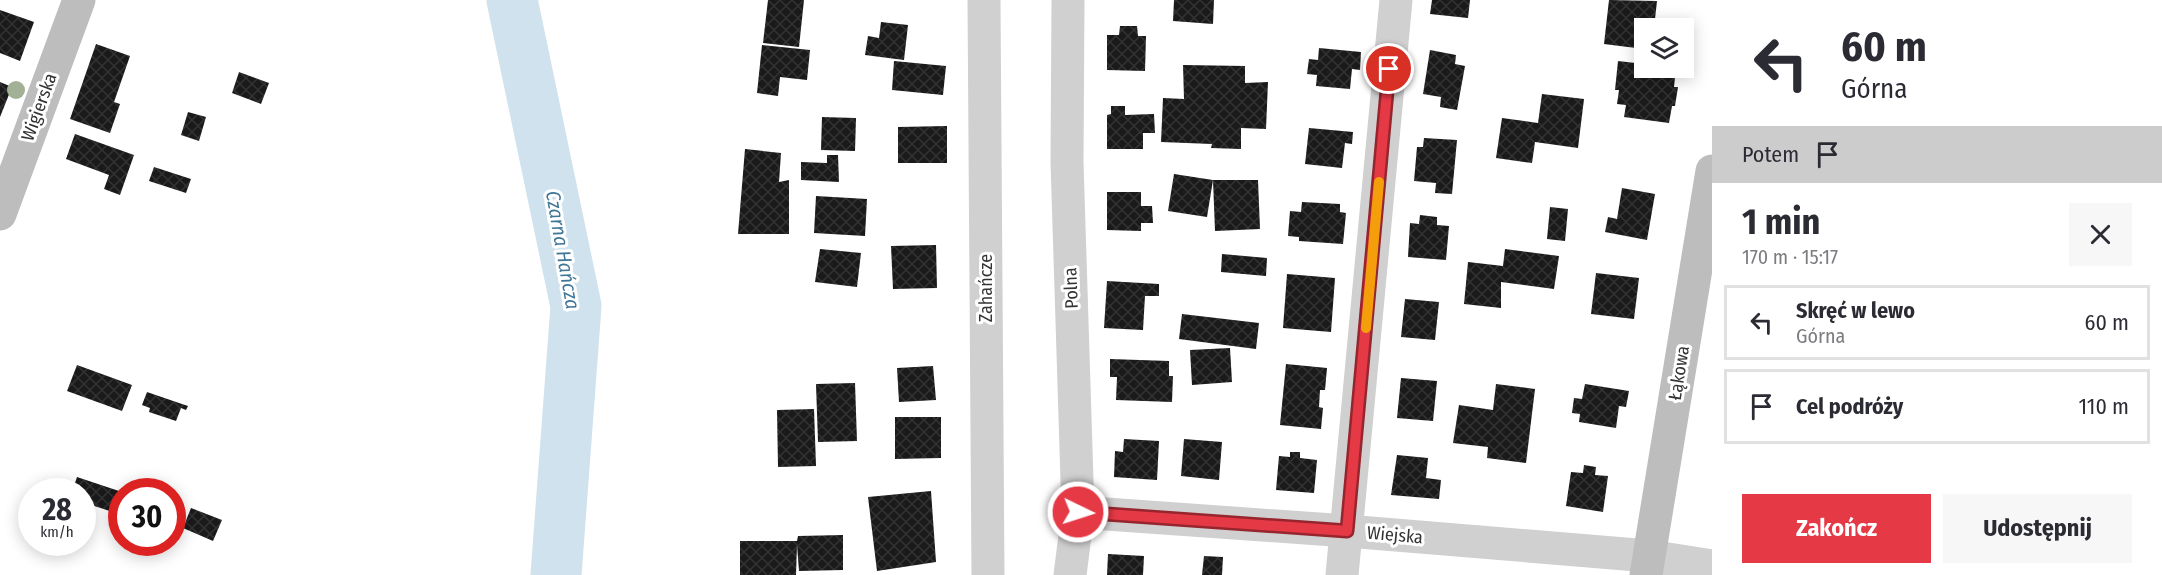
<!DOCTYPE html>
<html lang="pl">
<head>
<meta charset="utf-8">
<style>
  :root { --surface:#fff; --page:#f7f7f7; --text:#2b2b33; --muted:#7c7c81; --line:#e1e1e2; --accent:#e63946 }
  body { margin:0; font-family:"Fira Sans Condensed",sans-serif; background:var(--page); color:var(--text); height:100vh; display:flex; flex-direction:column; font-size:22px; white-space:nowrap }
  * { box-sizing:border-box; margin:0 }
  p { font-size:20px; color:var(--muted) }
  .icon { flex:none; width:33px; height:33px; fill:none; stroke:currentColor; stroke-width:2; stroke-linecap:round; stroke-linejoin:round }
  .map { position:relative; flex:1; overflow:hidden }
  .side { display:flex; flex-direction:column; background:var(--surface); width:450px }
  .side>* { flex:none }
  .hud { background:#fff; color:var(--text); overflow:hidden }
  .controls { position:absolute; left:1634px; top:18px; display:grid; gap:12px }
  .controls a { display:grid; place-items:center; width:60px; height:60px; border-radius:0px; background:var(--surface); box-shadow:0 3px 15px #0003; font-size:30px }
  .speed { position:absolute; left:18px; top:478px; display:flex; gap:12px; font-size:30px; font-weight:700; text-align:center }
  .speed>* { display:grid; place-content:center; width:78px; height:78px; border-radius:50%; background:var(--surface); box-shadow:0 3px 15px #0003; line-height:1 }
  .speed small { font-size:15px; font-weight:400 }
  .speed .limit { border:9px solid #d22; background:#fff; color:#111 }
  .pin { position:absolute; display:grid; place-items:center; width:51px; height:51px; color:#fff; margin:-26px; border:3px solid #fff; border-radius:50%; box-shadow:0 2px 6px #0007 }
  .me { position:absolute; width:66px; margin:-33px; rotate:94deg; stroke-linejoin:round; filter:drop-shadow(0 0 4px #0008) }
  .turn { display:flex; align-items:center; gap:21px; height:126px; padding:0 30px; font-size:27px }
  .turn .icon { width:78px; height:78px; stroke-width:2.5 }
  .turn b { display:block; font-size:42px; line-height:51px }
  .then { display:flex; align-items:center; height:57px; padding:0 30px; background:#0003; gap:12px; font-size:22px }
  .round { display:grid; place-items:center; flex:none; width:63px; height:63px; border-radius:0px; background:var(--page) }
  .head { display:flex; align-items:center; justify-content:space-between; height:102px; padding:0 30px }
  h1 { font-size:36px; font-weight:700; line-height:45px }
  .button { display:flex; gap:12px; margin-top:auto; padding:12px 30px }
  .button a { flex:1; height:69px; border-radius:0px; background:var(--accent); color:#fff; font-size:24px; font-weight:700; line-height:69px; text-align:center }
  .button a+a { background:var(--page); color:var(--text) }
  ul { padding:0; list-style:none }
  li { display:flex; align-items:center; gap:18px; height:75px; margin:0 12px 9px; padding:0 18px; border:3px solid var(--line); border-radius:0px }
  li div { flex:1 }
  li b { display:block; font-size:22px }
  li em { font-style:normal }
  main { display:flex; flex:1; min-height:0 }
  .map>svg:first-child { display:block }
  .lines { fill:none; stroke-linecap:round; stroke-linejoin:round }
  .river { stroke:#cfe2ee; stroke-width:51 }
  .building { fill:url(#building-cross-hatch) }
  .street { stroke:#d0d0d0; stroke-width:33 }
  .secondary { stroke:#bdbdbd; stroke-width:33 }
  .tree { fill:#a2b095 }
  .route-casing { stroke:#96252e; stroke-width:15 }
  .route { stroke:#e63946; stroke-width:10 }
  .slow { stroke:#f59e0b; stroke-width:10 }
  .labels { text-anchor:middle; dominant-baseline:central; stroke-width:6; stroke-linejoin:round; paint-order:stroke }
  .street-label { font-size:18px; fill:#333; stroke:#fff }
  .water-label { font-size:20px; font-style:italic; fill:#3f7597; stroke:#fff }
</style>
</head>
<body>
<main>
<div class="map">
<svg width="1712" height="575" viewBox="0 0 1712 575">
  <defs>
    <pattern id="building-cross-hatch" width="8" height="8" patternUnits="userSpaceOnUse" patternTransform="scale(1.5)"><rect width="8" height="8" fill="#1a1a1a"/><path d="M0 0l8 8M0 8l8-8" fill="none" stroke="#333"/></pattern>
  </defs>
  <rect width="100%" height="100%" fill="#fff"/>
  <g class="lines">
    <!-- river -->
    <path class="river" d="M512 0 576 306 556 575"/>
  </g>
  <!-- building -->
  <path class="building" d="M768 0H804L799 47 763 43Z
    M1174 0H1214L1213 24 1173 21Z
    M1432 0H1470L1468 18 1430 14Z
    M1609 0 1657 1 1654 28H1644V49L1604 44Z
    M0 10 34 22 20 61 0 53Z
    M881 22 908 25 904 60 865 55 868 36 879 38Z
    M1120 26H1137L1138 36H1146L1145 71 1107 70V35H1119Z
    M96 44 130 56 114 102 120 104 110 133 70 119Z
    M762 45 810 50 807 80 780 77 778 96 757 93Z
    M1319 48 1361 52 1360 70 1352 69 1350 89 1316 86 1317 75 1307 74 1309 59 1318 60Z
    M1430 50 1456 55 1455 64 1465 66 1457 110 1440 107 1441 97 1423 94Z
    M894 61 946 66 943 95 892 90Z
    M1618 61 1644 64V68H1676L1674 87H1678L1675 106H1672L1669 123 1624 117 1626 105 1617 104 1619 90H1615Z
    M1183 65 1245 66V83L1268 82 1266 129 1241 128V149L1211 148 1212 144 1161 142 1163 98 1184 99Z
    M239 72 269 83 261 104 232 93Z
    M0 82 12 87 0 117Z
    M1542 94 1584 99 1578 148 1535 142 1532 163 1496 158 1502 118 1538 123Z
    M1111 106H1125V115L1154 114 1155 133H1143V149H1107V115L1111 114Z
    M188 112 206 117 199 141 181 135Z
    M822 117 856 118 855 151 821 150Z
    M947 126V163H898V127Z
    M1309 128 1353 132 1352 144 1345 143 1342 168 1305 164Z
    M75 134 134 155 120 195 104 189 109 175 66 159Z
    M1424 138 1457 140 1452 194 1435 193 1436 183 1414 181 1417 147H1423Z
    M745 149 781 153 779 182 789 180V234H738Z
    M827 155H838L839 182 801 180V162L827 163Z
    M154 167 191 179 186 193 149 181Z
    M1174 174 1213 180H1258L1260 229 1215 231 1213 180 1207 217 1168 211Z
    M1622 188 1655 194 1647 240 1605 232 1608 217 1617 219Z
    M1107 192H1141V206H1152L1153 223H1141V231L1107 230Z
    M816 196 867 199 865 236 814 233Z
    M1302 202 1340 204V212L1346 213 1343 244 1299 241V237L1288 236 1290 211 1301 212Z
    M1550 207 1568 209 1565 241 1547 239Z
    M1420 215 1437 217V225L1449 226 1446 260 1408 257 1410 223 1419 224Z
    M936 245 937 288 893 289 891 246Z
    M820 249 861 253 857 287 815 282Z
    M1505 249 1559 256 1554 289 1501 282V308L1464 304 1468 262 1503 266Z
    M1222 254 1267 258 1266 276 1221 272Z
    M1596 273 1639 278 1634 319 1591 314Z
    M1287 274 1335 278 1331 332 1283 328Z
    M1107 281 1159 284V296H1145L1143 330 1104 328Z
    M1405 299 1439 302 1435 340 1401 337Z
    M1182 314 1259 323 1256 349 1179 339Z
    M1230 348 1232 382 1192 385 1190 350Z
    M1110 359 1169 361V376H1173L1172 402 1116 400 1117 377H1110Z
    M1286 364 1327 368 1325 390H1320L1319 407 1323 408 1321 429 1280 425Z
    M77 365 132 385 122 411 67 391Z
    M933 366 936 400 899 402 897 368Z
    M1401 378 1437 381 1433 421 1397 418Z
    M855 383 857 441 818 442 816 384Z
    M1496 384 1535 389 1526 463 1487 458 1488 447 1453 443 1459 405 1493 410Z
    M1585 384 1629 391 1626 407 1619 406 1616 428 1579 422 1580 414 1572 413 1574 398 1582 399Z
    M147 392 182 404 188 406 186 410 181 408 176 421 149 412 150 408 142 405Z
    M814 409 816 466 778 467 777 410Z
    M895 417H941V458L895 459Z
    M1124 439 1159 441 1157 480 1114 477 1115 451 1123 452Z
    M1184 439 1222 442 1219 480 1181 476Z
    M1290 452H1300V458L1317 460 1314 493 1276 490 1279 456 1290 457Z
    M1397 455 1428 458 1426 478 1441 480 1439 499 1391 495Z
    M1584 465 1596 467 1595 475 1608 476 1603 512 1566 506 1571 472 1583 473Z
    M77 477 122 492V515L82 502V492H72Z
    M931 491 936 562 877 571 868 497Z
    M191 508 222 520 213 541 183 528Z
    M843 535V570L799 571 797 545 796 575H740V541H797L798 536Z
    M1108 554 1144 556 1143 575H1107Z
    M1204 556 1223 557 1222 575H1202Z"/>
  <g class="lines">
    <!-- street -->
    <path class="street" d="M984 0 988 575
      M1068 0 1067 162 1078 512 1070 575
      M1078 512 1347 531 1649 556 1712 566
      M1342 575 1396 0"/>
    <!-- secondary -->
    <path class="secondary" d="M0 214 79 0
      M1646 575 1712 171"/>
  </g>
  <!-- trees -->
  <circle class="tree" cx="16" cy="90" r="9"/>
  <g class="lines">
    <defs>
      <path id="route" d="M1078 512 1347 531 1389 69"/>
    </defs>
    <!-- route casing -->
    <use href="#route" class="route-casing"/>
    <!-- route -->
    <use href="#route" class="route"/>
    <!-- slow -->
    <path class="slow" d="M1366 328 1379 182"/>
  </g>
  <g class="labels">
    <!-- street labels -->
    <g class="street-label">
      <text transform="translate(39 107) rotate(-70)">Wigierska</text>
      <text transform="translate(986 288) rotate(-90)">Zahańcze</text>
      <text transform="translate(1071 288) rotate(-92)">Polna</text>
      <text transform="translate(1679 373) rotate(-81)">Łąkowa</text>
      <text transform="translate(1395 535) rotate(5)">Wiejska</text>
    </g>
    <!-- water labels -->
    <g class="water-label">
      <text transform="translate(563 250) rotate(80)">Czarna Hańcza</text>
    </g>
  </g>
</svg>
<div class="controls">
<a><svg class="icon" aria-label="layers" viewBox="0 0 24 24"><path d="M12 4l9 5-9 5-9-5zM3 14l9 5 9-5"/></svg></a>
</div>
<div class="speed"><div>28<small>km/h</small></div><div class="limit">30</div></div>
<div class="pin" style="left:1389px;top:69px;background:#d93025"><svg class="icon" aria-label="arrive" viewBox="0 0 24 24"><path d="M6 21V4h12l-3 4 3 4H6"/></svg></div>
<svg class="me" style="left:1078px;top:512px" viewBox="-20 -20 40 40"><circle r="17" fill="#e63946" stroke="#fff" stroke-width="3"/><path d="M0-11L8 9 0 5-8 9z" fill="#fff"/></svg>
</div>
<section class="side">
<div class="hud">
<div class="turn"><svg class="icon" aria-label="left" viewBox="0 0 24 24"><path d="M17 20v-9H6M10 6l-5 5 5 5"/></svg><div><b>60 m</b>Górna</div></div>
<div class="then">Potem<svg class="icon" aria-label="arrive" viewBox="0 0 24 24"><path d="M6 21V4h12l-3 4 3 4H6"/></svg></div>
</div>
<div class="head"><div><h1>1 min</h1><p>170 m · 15:17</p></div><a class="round"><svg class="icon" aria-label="close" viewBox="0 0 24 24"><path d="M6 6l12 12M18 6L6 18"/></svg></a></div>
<ul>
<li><svg class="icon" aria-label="left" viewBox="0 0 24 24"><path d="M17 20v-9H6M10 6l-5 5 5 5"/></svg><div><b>Skręć w lewo</b><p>Górna</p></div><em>60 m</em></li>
<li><svg class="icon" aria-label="arrive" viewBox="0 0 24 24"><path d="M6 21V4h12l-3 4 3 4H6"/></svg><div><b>Cel podróży</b></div><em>110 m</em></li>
</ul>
<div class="button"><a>Zakończ</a><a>Udostępnij</a></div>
</section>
</main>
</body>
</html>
